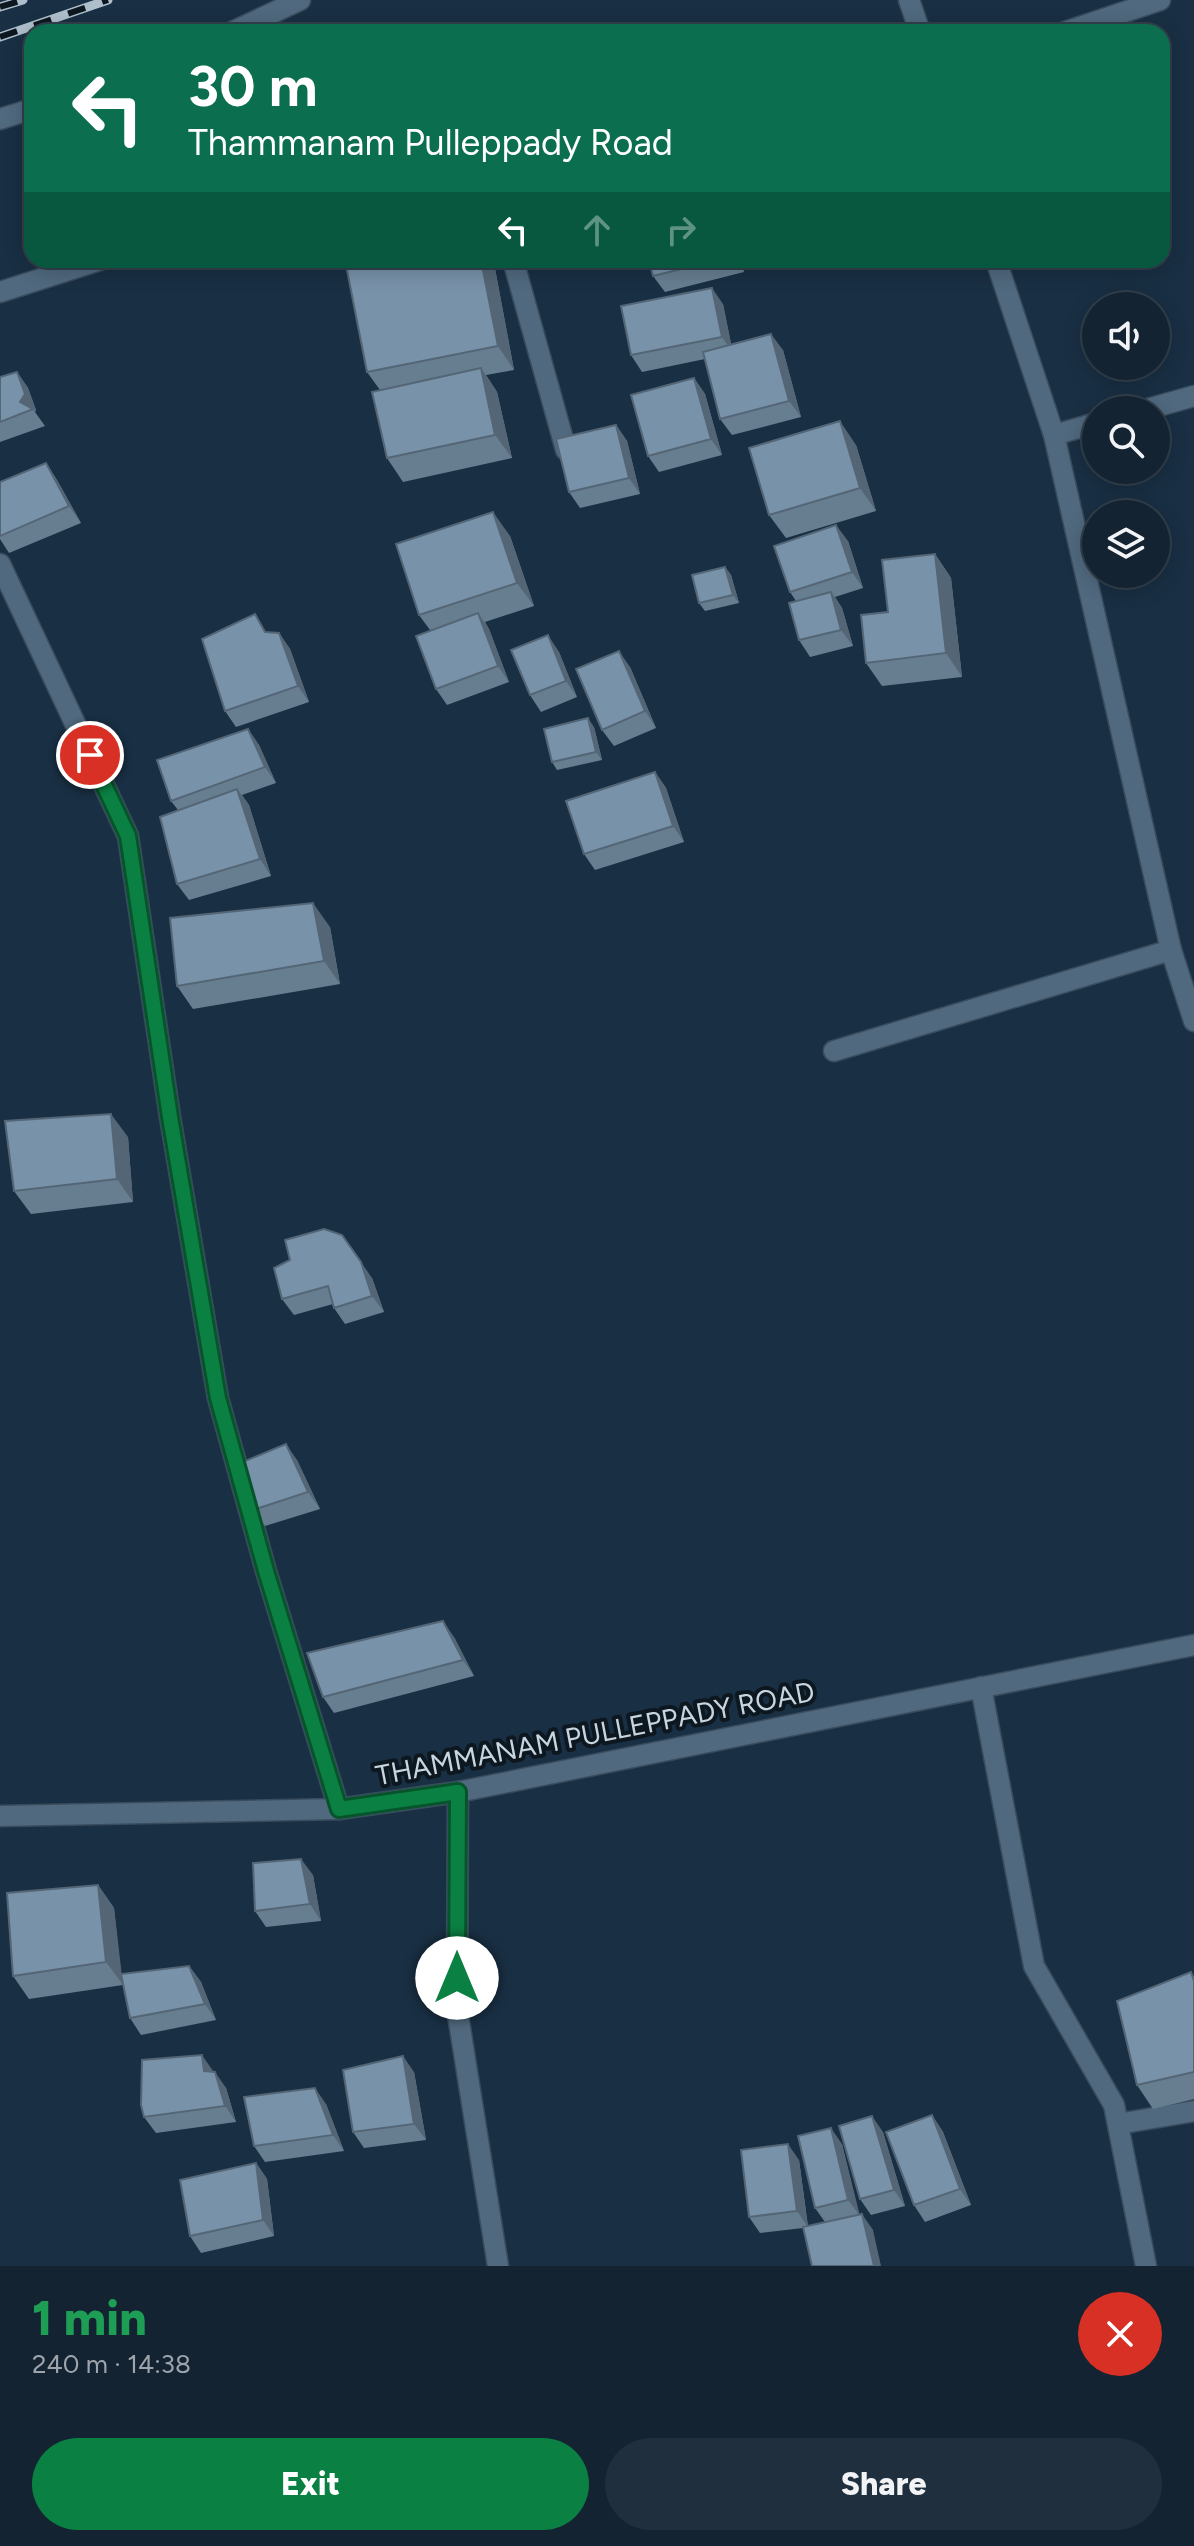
<!DOCTYPE html>
<html lang="en">
<head>
<meta charset="utf-8">
<style>
  :root { --surface:#132332; --page:#202f3e; --text:#f1f3f6; --muted:#9da4ac; --line:#32404d; --accent:#0b8043 }
  body { margin:0; font-family:Figtree,sans-serif; background:var(--page); color:var(--text); height:100vh; display:flex; flex-direction:column; font-size:30px; white-space:nowrap }
  * { box-sizing:border-box; margin:0 }
  p { font-size:26px; color:var(--muted) }
  .icon { flex:none; width:44px; height:44px; fill:none; stroke:currentColor; stroke-width:2; stroke-linecap:round; stroke-linejoin:round }
  .map { position:relative; height:2266px; overflow:hidden }
  .details { display:flex; flex-direction:column; background:var(--surface); flex:1 }
  .details>* { flex:none }
  .guide { position:absolute; left:24px; top:24px; width:1146px; height:244px; border-radius:24px; box-shadow:0 4px 20px #0003,0 0 0 2px var(--line); background:#0b6e4f; color:#fff; overflow:hidden }
  .controls { position:absolute; left:1082px; top:292px; display:grid; gap:16px }
  .controls a { display:grid; place-items:center; width:88px; height:88px; border-radius:50%; background:var(--surface); box-shadow:0 4px 20px #0003,0 0 0 2px var(--line); font-size:40px }
  .pin { position:absolute; display:grid; place-items:center; width:68px; height:68px; color:#fff; margin:-34px; border:4px solid #fff; border-radius:50%; box-shadow:0 2px 8px #0007 }
  .me { position:absolute; width:88px; margin:-44px; rotate:0deg; stroke-linejoin:round; filter:drop-shadow(0 0 6px #0008) }
  .turn { display:flex; align-items:center; gap:28px; height:168px; padding:0 32px; font-size:36px }
  .turn .icon { width:104px; height:104px; stroke-width:2.5 }
  .turn b { display:block; font-size:56px; line-height:68px }
  .lanes { display:flex; align-items:center; height:76px; padding:0 32px; background:#0003; justify-content:center; gap:40px; direction:ltr }
  .lanes .off { opacity:.35 }
  .round { display:grid; place-items:center; flex:none; width:84px; height:84px; border-radius:42px; background:var(--page) }
  .headline { display:flex; align-items:center; justify-content:space-between; height:136px; padding:0 32px }
  h1 { font-size:48px; font-weight:800; line-height:60px; color:#1e9e55 }
  .button { display:flex; gap:16px; margin-top:auto; padding:16px 32px }
  .button a { flex:1; height:92px; border-radius:48px; background:var(--accent); color:#fff; font-size:32px; font-weight:800; line-height:92px; text-align:center }
  .button a+a { background:var(--page); color:var(--text) }
  .map>svg:first-child { display:block }
  .lines { fill:none; stroke-linecap:round; stroke-linejoin:round }
  .minor-casing { stroke:#394c5d; stroke-width:23 }
  .tertiary-casing { stroke:#394c5d; stroke-width:23 }
  .secondary-casing { stroke:#394c5d; stroke-width:23 }
  .minor { stroke:#50697e; stroke-width:20 }
  .tertiary { stroke:#50697e; stroke-width:20 }
  .secondary { stroke:#50697e; stroke-width:20 }
  .rail-casing { stroke:#aebecb; stroke-width:9 }
  .rail { stroke:#0d171f; stroke-width:6; stroke-dasharray:18; stroke-linecap:butt }
  .wall { fill:#677e91 }
  .shaded-wall { fill:#546676 }
  .building { fill:#7892a9; stroke:#546676; stroke-width:2 }
  .route-casing { stroke:#07532c; stroke-width:20 }
  .route { stroke:#0b8043; stroke-width:14 }
  .labels { text-anchor:middle; dominant-baseline:central; stroke-width:8; stroke-linejoin:round; paint-order:stroke }
  .street-label { font-size:28px; fill:#c7d5e1; stroke:#0d171f }
</style>
</head>
<body>
<div class="map">
<svg width="1194" height="2266" viewBox="0 0 1194 2266">
  <rect width="100%" height="100%" fill="#192f43"/>
  <g class="lines">
    <defs>
      <path id="minor" d="M1065 32 1160 0
        M513 260 566 450
        M0 292 100 260
        M1144 410 1194 396
        M1054 435 1096 423
        M0 564 128 836 170 1117 218 1398 266 1571 339 1809
        M834 1051 1171 950
        M981 1687 1034 1966 1114 2105 1146 2266
        M458 1792 457 2009 498 2266
        M1118 2124 1194 2111"/>
      <path id="tertiary" d="M909 0 920 32
        M232 32 300 0
        M0 119 32 109
        M996 260 1054 435 1171 950 1194 1021"/>
      <path id="secondary" d="M0 1816 339 1809 458 1792 1194 1645"/>
    </defs>
    <!-- minor casing -->
    <use href="#minor" class="minor-casing"/>
    <!-- tertiary casing -->
    <use href="#tertiary" class="tertiary-casing"/>
    <!-- secondary casing -->
    <use href="#secondary" class="secondary-casing"/>
    <!-- minor -->
    <use href="#minor" class="minor"/>
    <!-- tertiary -->
    <use href="#tertiary" class="tertiary"/>
    <!-- secondary -->
    <use href="#secondary" class="secondary"/>
    <defs>
      <path id="rail" d="M0 7 23 0
        M0 37 108 0"/>
    </defs>
    <!-- rail casing -->
    <use href="#rail" class="rail-casing"/>
    <!-- rail -->
    <use href="#rail" class="rail"/>
  </g>
  <!-- wall -->
  <path class="wall" d="M371 260H492L494 263 514 370 486 375 497 392 512 458 403 482 387 458 380 390 367 372Z
    M649 260H741L744 272 665 292 653 276Z
    M723 304 731 344 783 350 801 417 732 435 720 419 705 359 642 372 631 355Z
    M17 372 28 388 36 410 35 412 45 426 0 442V377Z
    M694 378 705 394 722 455 659 472 648 456Z
    M616 425 627 441 640 494 580 508 569 492Z
    M856 445 876 511 786 538 769 515Z
    M46 463 57 480 81 523 9 553 0 539V482Z
    M510 536 534 606 485 622 489 629 509 682 447 705 436 689 430 630 419 615Z
    M848 541 863 588 835 597 842 608 853 646 810 657 799 640 796 601 790 592Z
    M935 554 951 578 962 677 882 686 866 663 888 612Z
    M725 567 731 575 739 603 705 611 699 603Z
    M268 632 279 633 290 649 309 702 236 727 225 711Z
    M559 652 577 697 541 712 530 695Z
    M630 667 656 728 614 746 602 730Z
    M594 727 602 760 557 770 552 762Z
    M248 729 259 745 276 783 242 795 249 805 271 876 189 900 177 884 178 810 171 801Z
    M655 772 666 788 684 842 595 870 584 854Z
    M330 927 340 984 193 1009 177 986Z
    M128 1137 133 1202 31 1214 14 1191Z
    M290 1260 372 1278 384 1312 345 1324 334 1308 333 1304 294 1315 282 1299Z
    M297 1460 320 1509 265 1526 253 1510Z
    M454 1637 474 1676 334 1713 323 1697Z
    M313 1875 321 1921 266 1927 255 1911Z
    M98 1885 114 1908 121 1974 189 1966 201 1982 216 2020 141 2035 130 2018 121 1974 123 1985 29 1999 13 1976Z
    M1191 1972 1194 1977V2099L1153 2109 1137 2085Z
    M213 2072 226 2088 236 2122 156 2133 144 2117Z
    M414 2072 426 2140 364 2148 353 2132Z
    M326 2104 344 2151 265 2162 254 2146Z
    M932 2115 943 2132 971 2205 925 2222 914 2205Z
    M883 2132 905 2206 871 2215 860 2199Z
    M842 2144 859 2215 873 2230 803 2228 760 2233 749 2217 799 2160 808 2226 825 2222 815 2208Z
    M256 2163 267 2179 274 2236 201 2253 190 2236Z"/>
  <!-- shaded-wall -->
  <path class="shaded-wall" d="M481 260H492L494 263 514 370 498 346Z
    M735 260H741L744 272Z
    M712 288 723 304 733 353 722 337Z
    M771 334 783 350 801 417 789 401Z
    M481 368 497 392 512 458 495 435Z
    M17 372 28 388 36 410 35 412 33 409 20 402Z
    M694 378 705 394 722 455 711 439Z
    M840 421 856 445 876 511 860 488Z
    M616 425 627 441 640 494 629 478Z
    M46 463 57 480 81 523 69 506Z
    M493 512 510 536 534 606 517 583Z
    M836 525 848 541 863 588 852 572Z
    M935 554 951 578 962 677 946 653Z
    M725 567 731 575 739 603 733 595Z
    M831 592 842 608 853 646 841 630Z
    M478 613 489 629 509 682 498 666Z
    M279 633 290 649 309 702 298 686Z
    M548 635 559 652 577 697 566 681Z
    M619 651 630 667 656 728 645 711Z
    M588 718 594 727 602 760 596 752Z
    M248 729 259 745 276 783 265 767Z
    M655 772 666 788 684 842 673 826Z
    M237 789 249 805 271 876 260 859Z
    M313 903 330 927 340 984 324 961Z
    M111 1114 128 1137 133 1202 117 1179Z
    M361 1262 372 1278 384 1312 372 1296Z
    M286 1444 297 1460 320 1509 308 1492Z
    M443 1621 454 1637 474 1676 463 1660Z
    M301 1859 313 1875 321 1921 310 1904Z
    M98 1885 114 1908 123 1985 106 1962Z
    M189 1966 201 1982 216 2020 205 2004Z
    M202 2055 213 2071 215 2087 204 2071Z
    M403 2056 414 2072 426 2140 414 2124Z
    M215 2072 226 2088 236 2122 225 2106Z
    M315 2088 326 2104 344 2151 333 2135Z
    M932 2115 943 2132 971 2205 960 2189Z
    M872 2116 883 2132 905 2206 894 2190Z
    M831 2128 842 2144 860 2216 848 2200Z
    M788 2144 799 2160 808 2227 797 2211Z
    M256 2163 267 2179 274 2236 263 2220Z
    M862 2214 873 2230 881 2266H874Z"/>
  <!-- building -->
  <path class="building" d="M371 260H481L498 346 367 372 346 265Z
    M649 260H717L653 276Z
    M712 288 722 337 631 355 621 306Z
    M771 334 789 401 720 419 703 352Z
    M481 368 495 435 387 458 372 392Z
    M17 372 25 394 20 402 33 409 0 422V377Z
    M694 378 711 439 648 456 631 395Z
    M840 421 860 488 769 515 749 448Z
    M616 425 629 478 569 492 556 439Z
    M46 463 69 506 0 536V482Z
    M493 512 517 583 419 615 396 544Z
    M836 525 852 572 790 592 774 546Z
    M935 554 946 653 866 663 861 615 888 612 882 560Z
    M725 567 733 595 699 603 692 575Z
    M831 592 841 630 799 640 789 603Z
    M478 613 498 666 436 689 416 636Z
    M255 614 265 632 279 633 298 686 225 711 202 639Z
    M548 635 566 681 530 695 511 650Z
    M619 651 645 711 602 730 576 669Z
    M588 718 596 752 552 762 544 729Z
    M248 729 265 767 171 801 157 760Z
    M655 772 673 826 584 854 566 801Z
    M237 789 260 859 177 884 160 817Z
    M313 903 324 961 177 986 170 918Z
    M111 1114 117 1179 14 1191 5 1121Z
    M324 1229 342 1235 361 1262 372 1296 334 1308 328 1286 282 1299 274 1268 290 1260 285 1240Z
    M286 1444 308 1492 253 1510 238 1464Z
    M443 1621 463 1660 323 1697 307 1653Z
    M301 1859 310 1904 255 1911 253 1863Z
    M98 1885 106 1962 13 1976 7 1893Z
    M189 1966 205 2004 130 2018 121 1974Z
    M1191 1972 1194 1981V2072L1137 2085 1117 2001Z
    M202 2055 204 2071 215 2072 225 2106 144 2117 141 2105 142 2060Z
    M403 2056 414 2124 353 2132 343 2070Z
    M315 2088 333 2135 254 2146 244 2097Z
    M932 2115 960 2189 914 2205 886 2132Z
    M872 2116 894 2190 860 2199 839 2126Z
    M831 2128 848 2200 815 2208 798 2136Z
    M788 2144 797 2211 749 2217 741 2150Z
    M256 2163 263 2220 190 2236 180 2180Z
    M862 2214 874 2266H812L803 2227Z"/>
  <g class="lines">
    <defs>
      <path id="route" d="M90 755 128 836 170 1117 218 1398 266 1571 339 1809 458 1792 457 1978"/>
    </defs>
    <!-- route casing -->
    <use href="#route" class="route-casing"/>
    <!-- route -->
    <use href="#route" class="route"/>
  </g>
  <g class="labels">
    <!-- street labels -->
    <g class="street-label">
      <text transform="translate(595 1733) rotate(-11)">THAMMANAM PULLEPPADY ROAD</text>
    </g>
  </g>
</svg>
<div class="controls">
<a><svg class="icon" aria-label="sound" viewBox="0 0 24 24"><path d="M4 9h4l5-4v14l-5-4H4zM17 9q2 3 0 6"/></svg></a>
<a><svg class="icon" aria-label="search" viewBox="0 0 24 24"><circle cx="10" cy="10" r="6"/><path d="M15 15l6 6"/></svg></a>
<a><svg class="icon" aria-label="layers" viewBox="0 0 24 24"><path d="M12 4l9 5-9 5-9-5zM3 14l9 5 9-5"/></svg></a>
</div>
<div class="pin" style="left:90px;top:755px;background:#d93025"><svg class="icon" aria-label="arrive" viewBox="0 0 24 24"><path d="M6 21V4h12l-3 4 3 4H6"/></svg></div>
<svg class="me" style="left:457px;top:1978px" viewBox="-20 -20 40 40"><circle r="19" fill="#fff"/><path d="M0-13L10 11 0 6-10 11z" fill="#0b8043"/></svg>
<div class="guide">
<div class="turn"><svg class="icon" aria-label="left" viewBox="0 0 24 24"><path d="M17 20v-9H6M10 6l-5 5 5 5"/></svg><div><b>30 m</b>Thammanam Pulleppady Road</div></div>
<div class="lanes"><svg class="icon" aria-label="left" viewBox="0 0 24 24"><path d="M17 20v-9H6M10 6l-5 5 5 5"/></svg><svg class="icon off" aria-label="ahead" viewBox="0 0 24 24"><path d="M12 20V5M6 11l6-6 6 6"/></svg><svg class="icon off" aria-label="right" viewBox="0 0 24 24"><path d="M7 20v-9h11M14 6l5 5-5 5"/></svg></div>
</div>
</div>
<section class="details">
<div class="headline"><div><h1>1 min</h1><p>240 m · 14:38</p></div><a class="round" style="background:#d93025;color:#fff"><svg class="icon" aria-label="close" viewBox="0 0 24 24"><path d="M6 6l12 12M18 6L6 18"/></svg></a></div>
<div class="button"><a>Exit</a><a>Share</a></div>
</section>
</body>
</html>
